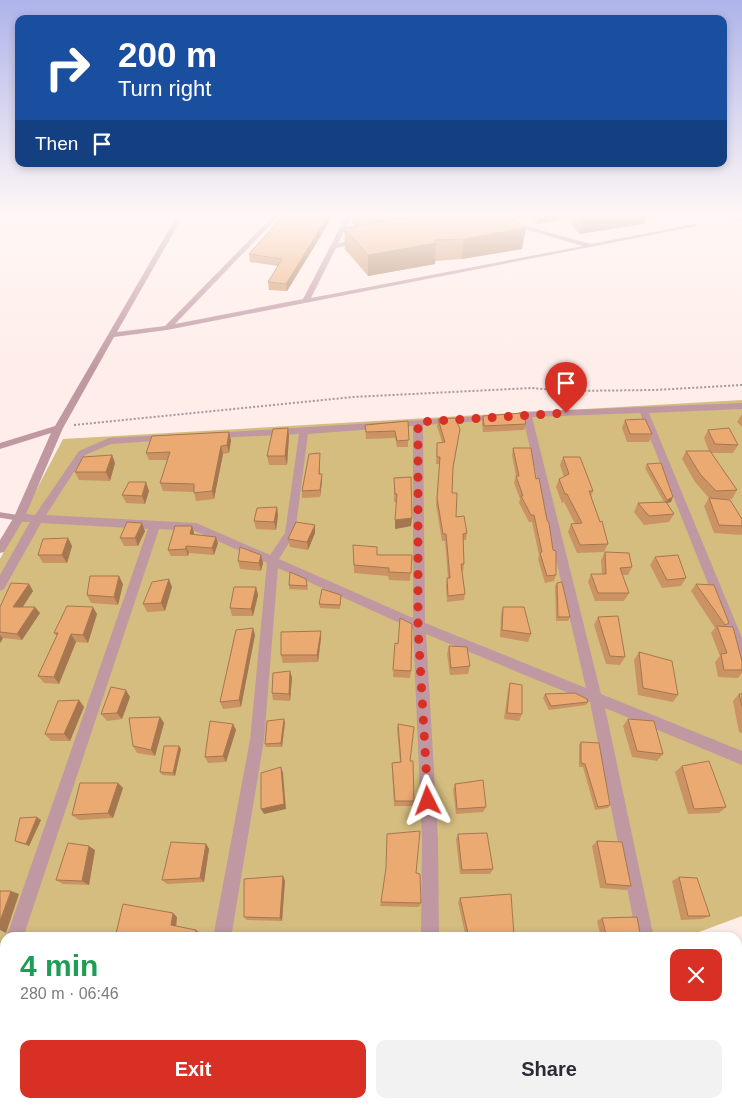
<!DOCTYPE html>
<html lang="en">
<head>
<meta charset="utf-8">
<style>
  :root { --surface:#fff; --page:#f2f2f3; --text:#2b2b33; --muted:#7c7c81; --accent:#d93025 }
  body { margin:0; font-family:Helvetica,sans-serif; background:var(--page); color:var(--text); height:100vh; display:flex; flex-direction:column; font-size:19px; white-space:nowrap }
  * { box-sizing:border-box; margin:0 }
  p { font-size:16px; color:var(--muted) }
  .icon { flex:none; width:28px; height:28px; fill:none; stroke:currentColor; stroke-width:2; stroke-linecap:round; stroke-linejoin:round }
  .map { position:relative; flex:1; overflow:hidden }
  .panel { position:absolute; left:0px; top:932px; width:742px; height:176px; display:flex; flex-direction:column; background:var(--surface); border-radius:15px 15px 0 0; box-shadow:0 2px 8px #0003 }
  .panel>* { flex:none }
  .top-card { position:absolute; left:15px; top:15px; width:712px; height:152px; border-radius:10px; box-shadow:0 2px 8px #0003; background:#1a4fa0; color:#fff; overflow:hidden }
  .pin { position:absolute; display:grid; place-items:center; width:42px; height:42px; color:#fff; margin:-51px -21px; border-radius:50% 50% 50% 0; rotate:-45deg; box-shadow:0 0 5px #0007 }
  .pin .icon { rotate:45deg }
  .me { position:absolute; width:55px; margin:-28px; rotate:357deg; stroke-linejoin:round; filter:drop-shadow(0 0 4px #0008) }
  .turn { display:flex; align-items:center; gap:18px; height:105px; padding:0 20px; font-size:22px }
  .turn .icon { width:65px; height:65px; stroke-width:2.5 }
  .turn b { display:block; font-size:35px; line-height:42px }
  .then { display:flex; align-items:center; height:48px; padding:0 20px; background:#0003; gap:10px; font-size:19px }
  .round { display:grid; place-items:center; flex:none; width:52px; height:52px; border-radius:10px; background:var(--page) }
  .summary { display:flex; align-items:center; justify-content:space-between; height:85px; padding:0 20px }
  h1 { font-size:30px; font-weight:700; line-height:38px; color:#1e9e55 }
  .primary-button { display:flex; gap:10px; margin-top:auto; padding:10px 20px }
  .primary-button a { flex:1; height:58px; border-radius:10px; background:var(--accent); color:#fff; font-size:20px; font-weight:700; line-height:58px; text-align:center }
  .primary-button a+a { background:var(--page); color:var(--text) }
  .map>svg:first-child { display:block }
  .green { fill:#d4bd7f }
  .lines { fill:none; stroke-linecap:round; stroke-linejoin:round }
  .path { stroke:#a59895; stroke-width:2; stroke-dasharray:2 2; stroke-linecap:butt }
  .lane-far1 { stroke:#bf98a2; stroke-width:3 }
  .lane { stroke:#bf98a2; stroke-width:5.5 }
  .street { fill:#bf98a2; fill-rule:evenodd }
  .wall { fill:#cb9263 }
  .shaded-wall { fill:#a57750 }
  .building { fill:#ecaa73; stroke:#a57750 }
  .route { stroke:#d93025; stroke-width:9; stroke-dasharray:0 16.2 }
</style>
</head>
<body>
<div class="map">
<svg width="742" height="1108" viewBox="0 0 742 1108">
  <rect width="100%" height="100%" fill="#feede9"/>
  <!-- green -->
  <path class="green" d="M742 400V916L683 938H5V1104H498L496 1108H0V559L63 439Z
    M742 1052V1108H531L534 1104H738V1053Z"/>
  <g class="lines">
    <!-- path -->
    <path class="path" d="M74 425 353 397 531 388 567 391 655 390 742 385"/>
    <!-- lane-far1 -->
    <path class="lane-far1" d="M723 216 742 220"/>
    <!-- lane -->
    <path class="lane" d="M0 515 19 518"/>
    <!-- street -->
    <path class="street" d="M177 216H183L117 332 165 326 273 216H279L175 324 303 299 346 216H352L338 243 360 240 363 242 336 248 311 298 583 246 480 216H490L591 244 694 224 697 226 167 330 114 337 63 428 26 514 35 515 79 451 109 438 166 435 171 438 169 440 111 444 85 455 46 515 196 523 270 555 285 533 299 434 215 438 210 435 212 433 500 415V419L497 420 423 425 425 623 586 688 523 418 517 417 515 415 520 412 742 403V409L649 413 742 638V660L737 658 736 654 640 413 532 417 601 694 742 751V765L605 708 654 938H637L590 702 426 634 438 840 439 938H421L422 840 413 629 278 568 264 740 231 938H213L250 740 267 563 195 531 159 529 23 938H6L148 529 41 523 4 589 0 591V575L30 522H22L4 552 0 553V540L14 517 51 433 0 449V443L55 426ZM413 426V618L279 559 295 533 308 434Z
      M5 955V985L0 987V957Z
      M182 1104H202V1108H182Z
      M420 1104H440V1108H420Z"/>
  </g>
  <!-- wall -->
  <path class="wall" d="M283 216H333L287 291 269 290 268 282 278 266 250 262 249 254Z
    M352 216H509L522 249 462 259 435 261V264L368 276 345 249 344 228 355 227 352 223Z
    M526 216H647L644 224 579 234 567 219 537 224Z
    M742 414V427L737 422Z
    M483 416 526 424 524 430 483 432 482 423Z
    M438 419 459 436 453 470 452 493 456 517 467 533 466 540H463L464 564 463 571H462L465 594 464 600 447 602 446 585 447 578H448L445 541H442L436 505 440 464H436L437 443 442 442 437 426Z
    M625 420 652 434 649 442H627L622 428Z
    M408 421V447H397L395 438 366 439 365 425Z
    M288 428 289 436 287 465H269L267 456Z
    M708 430 738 445 733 453H711L737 490 732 499H721L742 519V534L741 535 714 533 704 506 709 498 695 482 682 459 686 451H709L704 438Z
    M231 440 229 453 223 454 214 499 196 501 194 492 163 491 160 483 168 460H149L146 453Z
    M513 448 536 479 556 575 554 581 545 583 538 559 539 555 532 522H529L519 503 520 499 514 483 516 476 512 455Z
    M112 455 115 463 110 481 79 480 75 472Z
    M563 457 593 491 591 496 608 544 604 552 577 553 568 532 571 524H575L564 502 562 503 556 487 559 479 564 477 560 465Z
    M320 460V474H322V481L320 497 302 498V491Z
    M647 464 671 502 667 503 674 514 669 522 644 525 634 512 638 503 664 502 645 468Z
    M394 478 412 518 411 526 395 529 397 502H394Z
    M149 491 145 504 126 503 122 495Z
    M277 507 278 515 276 530 256 529 254 521Z
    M192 526 194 533V535L218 543 214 555 189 553 188 556H171L168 550Z
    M145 531 138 546H124L120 538Z
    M315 533 308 550 290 547 288 539Z
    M68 538 72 546 67 563H43L38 555Z
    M353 545 377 555H412L410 581 389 580 388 576 354 573Z
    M605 552 632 567 628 575H622L629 593 624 601H595L588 582 591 574H602L601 560Z
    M261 555 263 563 261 571 240 569 238 561Z
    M655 557 686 578 681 586 662 588 650 565Z
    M306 579 308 590 289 589V585Z
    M557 583 570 617 568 621H556L555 586Z
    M29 584 33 591 23 607 40 613 22 640 3 638 0 643V607Z
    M123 584 118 605 91 603 87 595Z
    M696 584 726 627 742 661V673L738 678 718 677 715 662 720 656 711 633 715 628 691 591Z
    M172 587 165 611 147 612 143 604Z
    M256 587 258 595 253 616H232L230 608Z
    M341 599 340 609 320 608 319 604Z
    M503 607 531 634 528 642 500 637 501 615Z
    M97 614 88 643 76 642 59 684 44 683 38 676 57 636 54 633Z
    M598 617 625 657 620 665 606 664 594 625Z
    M321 631V638L318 662 283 663 281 655Z
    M255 635 241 707 223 709 220 702Z
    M395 643 411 671 410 678 393 677Z
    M449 646 470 666 468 674 450 675 447 654Z
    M639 652 678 695 673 702 638 695 634 660Z
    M290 671 292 678 290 701 273 700 272 693Z
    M510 683 522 714 519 721 504 719 508 690Z
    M545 694 588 702 586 705 549 710 543 698Z
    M739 694H742V733L739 732 733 701Z
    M130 697 122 719 107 721 101 714Z
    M79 700 84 707 70 741H51L45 734Z
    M160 717 164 723 155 756 137 753 133 746Z
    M628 719 663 754 657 761 632 757 623 726Z
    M285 722 282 747H266L265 744Z
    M233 724 236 730 226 762 208 763 205 757Z
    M398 724 410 761 414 801V806H394L392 768V763L400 762 397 729Z
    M581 742 610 805 608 808 595 810 583 767H579V745Z
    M181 749 175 776 162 775 160 772Z
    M682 766 726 807 719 813 688 814 675 772Z
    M118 783 123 788 113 818 79 820 72 815Z
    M455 784 486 807 483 812 456 814 453 790Z
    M41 820 29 846 19 843 15 841Z
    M458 834 493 869 490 874H460L456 839Z
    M597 841 631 886 626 890 600 888 592 846Z
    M206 844 209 849 204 882 167 884 162 880Z
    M95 850 89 885 63 884 56 880Z
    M283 876 285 881 282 921 247 920 244 917Z
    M679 877 710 916 702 919 681 920 672 881Z
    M460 898 514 936 513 938H466L458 902Z
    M381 902 421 903 419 907 380 906Z
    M602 918 641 938H601L597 921Z"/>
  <!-- shaded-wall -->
  <path class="shaded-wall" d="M328 216H333L287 291 286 284Z
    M404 216H453L365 237V222Z
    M539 216H568L567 219 537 224Z
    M583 216H647L644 224 579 234Z
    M526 228 522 249 462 259 464 239Z
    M436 243 435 264 368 276V255Z
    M288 428 289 436 287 465 285 456Z
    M229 432 231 440 229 453 227 445Z
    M221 446 223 454 214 499 212 491Z
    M112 455 115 463 110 481 106 472Z
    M322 474V481L320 497V490Z
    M146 482 149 491 145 504 142 496Z
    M673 497 671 502 665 504 667 500Z
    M277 507 278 515 276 530 274 522Z
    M412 518 411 526 395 529V520Z
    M142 523 145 531 138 546 135 538Z
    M315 525V533L308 550 307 542Z
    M192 526 194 533 192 541 190 534Z
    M216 537 218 543 214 555 212 548Z
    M68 538 72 546 67 563 62 555Z
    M186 546 189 553 188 556 186 549Z
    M261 555 263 563 261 571 259 563Z
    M119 576 123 584 118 605 114 597Z
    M169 579 172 587 165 611 161 603Z
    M29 584 33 591 18 614 13 607Z
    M256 587 258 595 253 616 251 609Z
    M35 607 40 613 22 640 17 634Z
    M93 607 97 614 88 643 83 635Z
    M253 628 255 635 241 707 239 700Z
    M321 631V638L318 662 317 655Z
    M71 634 76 642 59 684 54 677Z
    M0 635 3 638 0 643Z
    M290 671 292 678 290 701 289 694Z
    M126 690 130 697 122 719 117 713Z
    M79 700 84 707 70 741 64 734Z
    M160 717 164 723 155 756 151 750Z
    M284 719 285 722 282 747 281 743Z
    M233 724 236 730 226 762 223 756Z
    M179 746 181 749 175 776 173 773Z
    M281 767 283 773 286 809 264 814 261 809Z
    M118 783 123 788 113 818 108 813Z
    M37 817 41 820 29 846 26 844Z
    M206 844 209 849 204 882 200 878Z
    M89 846 95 850 89 885 82 881Z
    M283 876 285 881 282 921 280 918Z
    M11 891 19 894 6 933 0 930V921Z
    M173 913 177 917 176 929 171 925Z
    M196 930 200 933 199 938H195Z
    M17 1104H26L25 1108H16Z
    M242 1104H245V1108H242Z"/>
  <!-- building -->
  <path class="building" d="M283 216H328L286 284 268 282 282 259 249 254Z
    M359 216H404L365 222Z
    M419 216H509L526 228 464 239 435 240 436 243 368 255 344 228Z
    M523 413 526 424 484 426 483 416Z
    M455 418 460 429 453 467 452 493H457L456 517 464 516 467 533 463 534 464 564H461L465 594 448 596 447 578H450L446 534H443L437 498 440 457H437V443L445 442 438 419Z
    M645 419 652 434H630L625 420Z
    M408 421 409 440 397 441 395 431 366 432 365 425Z
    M288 428 285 456H267L273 429Z
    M729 428 738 445 715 444 708 430Z
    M229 432 227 445 221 446 212 491 194 493V484L160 483 170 452 146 453 152 436Z
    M513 448H531L536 479 539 478 547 520 549 523 553 550 556 551V575L547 576 540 553 542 552 534 515H531L521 496H523L516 476H519Z
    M686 451H710L737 490 716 491 700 474Z
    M320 453 319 474H322L320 490 302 491 309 454Z
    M112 455 106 472H75L83 457Z
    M563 457H580L593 491H589L600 522 602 521 608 544 580 545 571 524 582 523 567 494H565L559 479 569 474Z
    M661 463 673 497 667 500 647 464Z
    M411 477 412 518 395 520 397 494H395L394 478Z
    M129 482H146L142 496 122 495Z
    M709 498 730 500 742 519V526L719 525Z
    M666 502 674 514 649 516 638 503Z
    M277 507 274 522 254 521 257 508Z
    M127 522 142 523 135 538H120Z
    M296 522 315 525 307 542 288 539Z
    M175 526H192L190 534 216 537 212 548 186 546V549L168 550Z
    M68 538 62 555H38L43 539Z
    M353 545 377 547V555H412L411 573 389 572V568L354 565Z
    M240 547 261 555 259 563 238 561Z
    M605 552 629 553 632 567 620 568 629 593H598L591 574H606Z
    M678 555 686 578 667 580 655 557Z
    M290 572 306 579 307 586 289 585Z
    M90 576H119L114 597 87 595Z
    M169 579 161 603 143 604 152 582Z
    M562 582 570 617H558L557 583Z
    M11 583 29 584 13 607H35L17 634 0 632V607Z
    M696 584 714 585 729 623 725 625Z
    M234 587H256L251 609 230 608Z
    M322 589 341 595 340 605 319 604Z
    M67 606 93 607 83 635 71 634 54 677 38 676 58 633H54Z
    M503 607H524L531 634 502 630Z
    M618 616 625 657 610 656 598 617Z
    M400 618 412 624 411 671 393 670 395 643 398 644Z
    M717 626 733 627 742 661V670H724L721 654 727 653Z
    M253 628 239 700 220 702 236 630Z
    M321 631 317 655H281V632Z
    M449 646 467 647 470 666 451 668Z
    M639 652 672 661 678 695 643 688Z
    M290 671 289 694 272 693 273 673Z
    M510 683 522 685V714L507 713Z
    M111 687 126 690 117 713 101 714Z
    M575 693 587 699 588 702 551 706 545 694Z
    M739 694H742V706Z
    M79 700 64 734H45L58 701Z
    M160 717 151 750 133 746 129 718Z
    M284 719 281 743 265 744 267 721Z
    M628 719 654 721 663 754 637 751Z
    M210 721 233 724 223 756 205 757Z
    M398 724 414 727 410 761H413L414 801H395L392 763 401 762Z
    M581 742 599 743 610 805 598 807 585 764 581 763Z
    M164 746H179L173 773 160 772Z
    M709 761 726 807 694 809 682 766Z
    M281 767 284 804 261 809V773Z
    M483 780 486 807 457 809 455 784Z
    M80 783H118L108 813 72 815Z
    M37 817 26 844 15 841 20 818Z
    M420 831 416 873 420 874 421 903 381 902 386 868 387 834Z
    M487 833 493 869 462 870 458 834Z
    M597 841 622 842 631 886 606 884Z
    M171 842 206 844 200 878 162 880Z
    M68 843 89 846 82 881 56 880Z
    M283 876 280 918 244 917V879Z
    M679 877 697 878 710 916H688Z
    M0 891H11L0 921Z
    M511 894 514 936 500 938H469L460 898Z
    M123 904 173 913 171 925 196 930 195 938H115Z
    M637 917 641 938H607L602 918Z
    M0 1103 5 1104H17L16 1108H0Z
    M211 1104H242V1108H210Z
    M382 1104H419V1108H382Z"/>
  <!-- sky -->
  <linearGradient id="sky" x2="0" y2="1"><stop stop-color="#aeb4ea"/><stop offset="0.58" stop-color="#fff7f5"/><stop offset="1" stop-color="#fff7f5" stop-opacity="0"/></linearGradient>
  <rect width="742" height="371" fill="url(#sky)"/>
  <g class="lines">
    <!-- route -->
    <path class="route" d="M428 801 418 626V422L566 413"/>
  </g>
</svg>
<div class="pin" style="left:566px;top:413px;background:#d93025"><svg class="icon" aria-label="arrive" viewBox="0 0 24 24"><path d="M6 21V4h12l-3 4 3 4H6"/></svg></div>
<svg class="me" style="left:428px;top:801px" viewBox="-20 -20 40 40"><path d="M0-17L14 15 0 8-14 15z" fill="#d93025" stroke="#fff" stroke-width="4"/></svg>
<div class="top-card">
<div class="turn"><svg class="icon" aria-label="right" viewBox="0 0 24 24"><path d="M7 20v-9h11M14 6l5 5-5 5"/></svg><div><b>200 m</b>Turn right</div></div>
<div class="then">Then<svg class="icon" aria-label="arrive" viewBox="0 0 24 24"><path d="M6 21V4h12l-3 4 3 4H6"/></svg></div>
</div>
<section class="panel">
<div class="summary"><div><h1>4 min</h1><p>280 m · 06:46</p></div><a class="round" style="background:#d93025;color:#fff"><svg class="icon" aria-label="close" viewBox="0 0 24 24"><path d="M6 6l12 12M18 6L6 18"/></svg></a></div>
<div class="primary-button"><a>Exit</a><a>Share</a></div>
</section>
</div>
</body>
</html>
